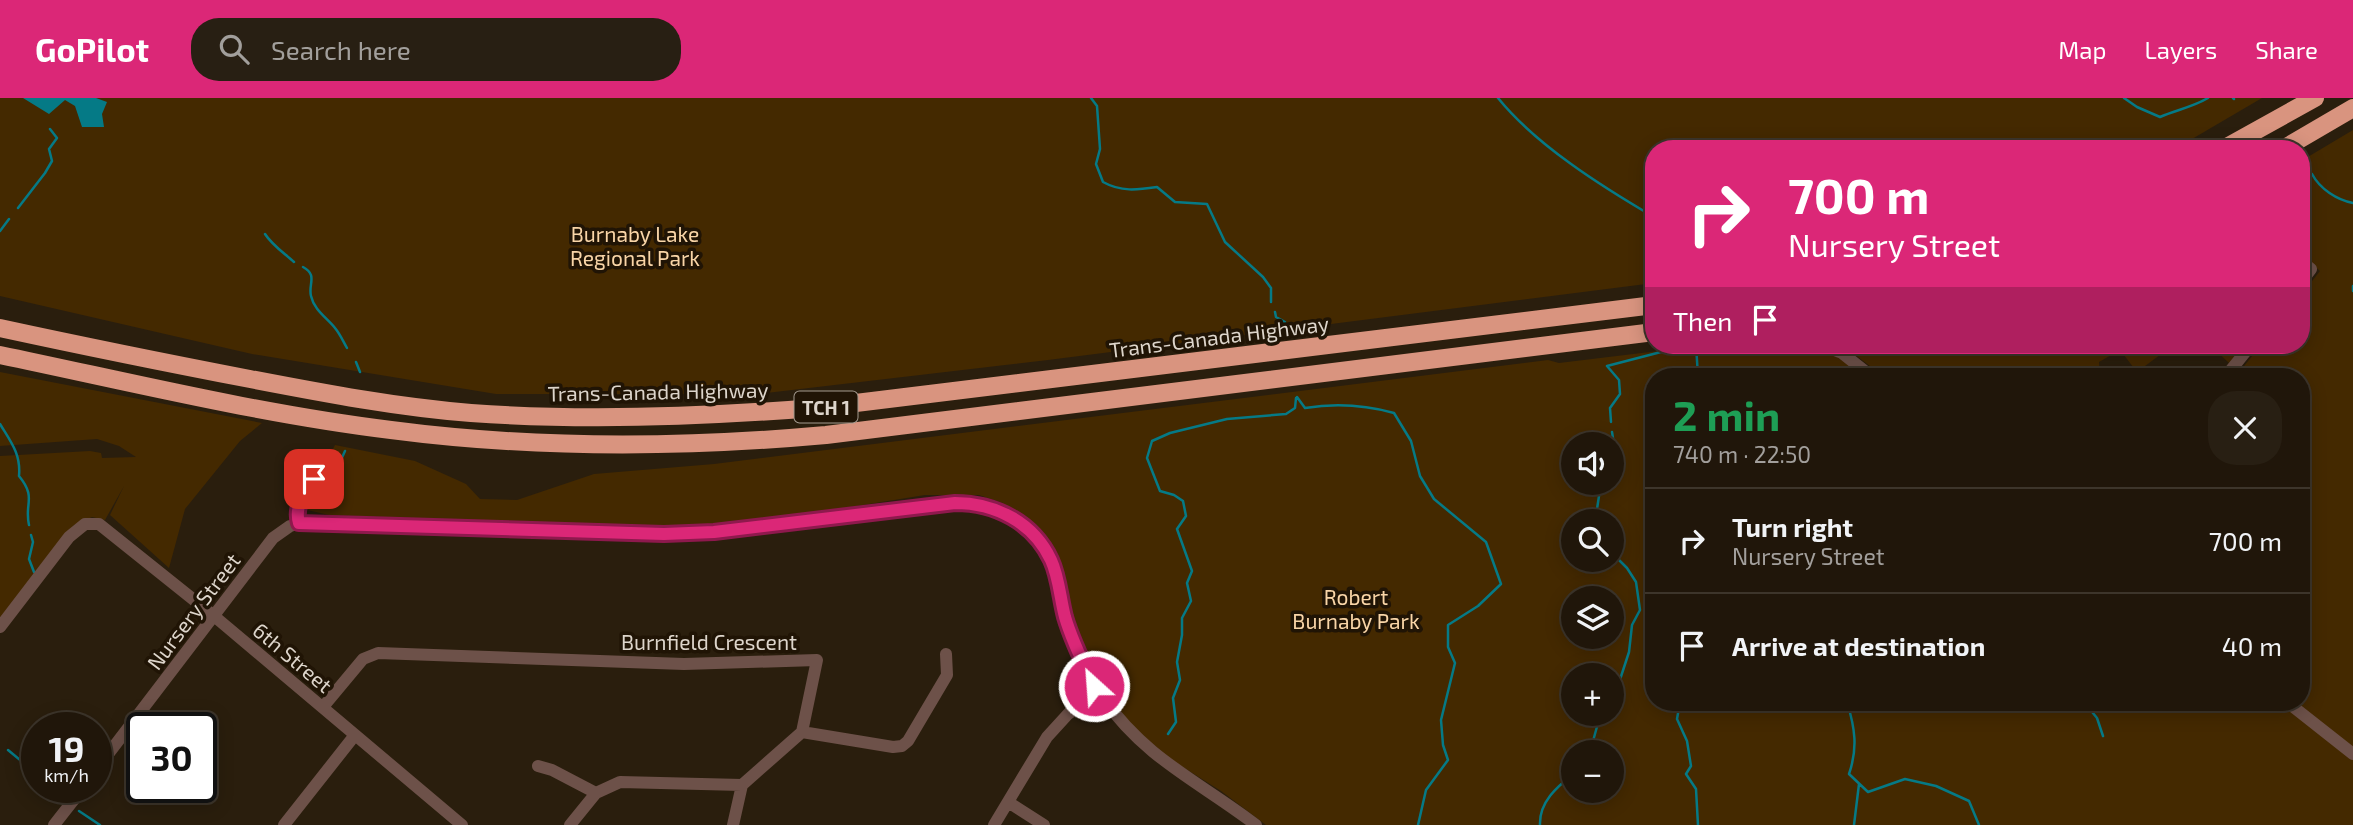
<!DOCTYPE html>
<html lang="en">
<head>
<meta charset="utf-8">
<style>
  :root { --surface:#20160a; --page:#281f13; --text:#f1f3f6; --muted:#a29f9c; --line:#3d352b; --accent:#db2777 }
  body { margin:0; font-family:"Exo 2",sans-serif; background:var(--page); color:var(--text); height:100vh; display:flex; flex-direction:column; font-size:26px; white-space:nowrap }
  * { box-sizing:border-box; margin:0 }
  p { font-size:23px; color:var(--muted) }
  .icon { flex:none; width:38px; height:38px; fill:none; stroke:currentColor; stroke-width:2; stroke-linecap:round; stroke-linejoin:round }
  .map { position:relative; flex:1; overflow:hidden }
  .details { position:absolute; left:1645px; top:270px; width:665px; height:343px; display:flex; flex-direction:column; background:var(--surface); border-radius:28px; box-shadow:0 4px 18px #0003,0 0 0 2px var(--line) }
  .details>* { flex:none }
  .guide { position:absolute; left:1645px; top:42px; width:665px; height:214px; border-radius:28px; box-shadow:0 4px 18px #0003,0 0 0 2px var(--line); background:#db2777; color:#fff; overflow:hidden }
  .fabs { position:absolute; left:1561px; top:334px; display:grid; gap:14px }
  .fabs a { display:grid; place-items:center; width:63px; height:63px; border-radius:50%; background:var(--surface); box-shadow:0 4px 18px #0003,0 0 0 2px var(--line); font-size:35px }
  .speed { position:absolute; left:21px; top:614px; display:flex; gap:14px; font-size:35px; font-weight:700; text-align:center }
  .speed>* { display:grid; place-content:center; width:91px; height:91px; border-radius:50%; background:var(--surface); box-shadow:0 4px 18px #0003,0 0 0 2px var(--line); line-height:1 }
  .speed small { font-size:18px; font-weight:400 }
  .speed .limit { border:4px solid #111; border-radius:10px; background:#fff; color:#111 }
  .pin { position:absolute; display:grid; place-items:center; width:60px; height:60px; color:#fff; margin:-30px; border-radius:14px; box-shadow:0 4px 10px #0006 }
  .me { position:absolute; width:77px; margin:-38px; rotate:334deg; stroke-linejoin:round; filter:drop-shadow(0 0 5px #0008) }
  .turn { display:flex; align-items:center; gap:24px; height:147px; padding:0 28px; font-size:32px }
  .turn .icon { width:91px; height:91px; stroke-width:2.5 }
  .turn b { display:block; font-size:49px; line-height:60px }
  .then { display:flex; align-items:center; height:66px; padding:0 28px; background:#0003; gap:14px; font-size:26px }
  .round { display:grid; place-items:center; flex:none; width:74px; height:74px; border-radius:28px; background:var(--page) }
  .headline { display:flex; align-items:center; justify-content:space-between; height:119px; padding:0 28px }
  h1 { font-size:42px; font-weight:700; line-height:52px; color:#1e9e55 }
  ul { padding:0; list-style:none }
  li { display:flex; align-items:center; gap:21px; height:105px; padding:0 28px; border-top:2px solid var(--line) }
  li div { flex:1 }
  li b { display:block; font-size:26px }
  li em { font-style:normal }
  header { display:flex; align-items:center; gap:42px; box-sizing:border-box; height:98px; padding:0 35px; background:var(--accent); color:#fff }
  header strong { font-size:33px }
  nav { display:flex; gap:38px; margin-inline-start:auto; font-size:24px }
  .search { width:490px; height:63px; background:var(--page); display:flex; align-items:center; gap:18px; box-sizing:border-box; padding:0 24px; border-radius:28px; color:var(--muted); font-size:26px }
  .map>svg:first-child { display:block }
  .green { fill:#442900; fill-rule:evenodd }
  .water { fill:#057a86 }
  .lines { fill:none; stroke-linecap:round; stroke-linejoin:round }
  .stream { stroke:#057a86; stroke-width:2.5 }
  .minor { stroke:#6d5149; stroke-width:12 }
  .highway { stroke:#d9947f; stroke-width:18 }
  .route-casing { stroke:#8e194d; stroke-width:18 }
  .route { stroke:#db2777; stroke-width:12 }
  .labels { text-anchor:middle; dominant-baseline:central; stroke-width:7; stroke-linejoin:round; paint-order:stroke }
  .shield { fill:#201405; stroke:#a49b90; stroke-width:2 }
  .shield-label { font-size:19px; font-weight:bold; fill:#ddd5cb }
  .park-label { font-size:21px; fill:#f9d5a7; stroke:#201405 }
  .street-label { font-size:21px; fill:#ddd5cb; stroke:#201405 }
</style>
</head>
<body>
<header>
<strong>GoPilot</strong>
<div class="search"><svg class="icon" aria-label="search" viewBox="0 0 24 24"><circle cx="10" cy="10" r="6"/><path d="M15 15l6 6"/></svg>Search here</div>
<nav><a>Map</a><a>Layers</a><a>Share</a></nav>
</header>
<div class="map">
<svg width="2353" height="727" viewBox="0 0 2353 727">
  <rect width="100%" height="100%" fill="#2a1e0d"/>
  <!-- green -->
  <path class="green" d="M0 0H2262L2175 51H1654V185L1048 262 758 296H496L252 256 0 198Z
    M2353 32V651L2293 604H2301V278H2236L2261 247H2301V197L2320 173 2301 156V63Z
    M1676 247H1825L1866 278H1654V604H2279L2353 662V727H1266L1221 693 1170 661 1131 627 1109 598 1106 587 1095 578 1079 543 1049 449 1031 425 1004 408 1003 405 979 397H925L795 418 716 427H603L329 417 303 411 335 347 415 363 466 386 480 401 517 402 594 376 714 366 1548 262 1559 265 1658 253ZM1573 346H1612V385H1573ZM1573 424H1612V462H1573ZM1573 500H1612V539H1573ZM1573 578H1612V616H1573ZM1573 654H1612V693H1573Z
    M1842 247H2200L2172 248 2137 274 2120 252 2099 264 2100 278H1883Z
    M2210 247H2244L2229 265Z
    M0 274 262 325 240 343 185 411 169 470 110 417 124 388 105 422 92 419 74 427 0 520V358L90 353 101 355 102 360 136 359 119 348 97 341 0 348Z"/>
  <!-- water -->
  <path class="water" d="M23 0H96L107 4 102 16 104 29H82L75 8 65 2 49 16Z"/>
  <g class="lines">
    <!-- stream -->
    <path class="stream" d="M1091 0 1097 8 1100 51 1096 66 1103 84C1121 94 1137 92 1157 89L1175 104 1207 106 1225 144 1263 179 1271 190V204
      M1498 0C1536 47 1601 88 1654 119
      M2124 0 2137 9 2160 19C2176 12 2193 9 2208 0
      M2233 0 2234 1
      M2301 73 2312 76C2320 91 2337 102 2353 105
      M18 110 45 75 52 63 49 51 57 40 50 31
      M0 133 9 121
      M265 136C272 147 284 155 294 164
      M303 169C318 177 308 186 311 198 314 212 327 220 335 230 340 236 343 243 347 250
      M2353 188V193
      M1275 214 1276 219 1285 224
      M1696 247 1698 278
      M356 264 360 274
      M1297 299 1305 310C1336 305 1365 307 1394 315L1411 343 1420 378 1434 401 1486 444 1501 486 1478 508 1448 527V549L1455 565 1441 622 1443 647 1448 662 1426 692 1418 727
      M1611 324 1610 310 1620 296 1619 282 1607 268 1688 247
      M0 326C11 344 21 356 19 378 37 400 24 405 29 427
      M340 364 345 353
      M1612 366 1616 359 1612 334
      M1595 424 1601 385
      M31 437 33 444 29 461 34 474
      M1612 455 1627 470 1636 484 1640 512 1632 527 1629 554 1612 606
      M1680 604 1677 621 1687 643 1691 668 1686 676 1696 691 1698 727
      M1847 604C1855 630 1858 650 1849 676L1868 694 1905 681 1936 688 1969 703 1979 727
      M2084 604 2097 620 2103 638
      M1168 636 1176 624 1173 600 1180 582 1177 564 1182 537V520L1191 503 1187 485 1192 473 1177 431 1186 418 1183 403 1174 397 1160 393 1147 360 1152 343 1170 335 1227 321 1286 316 1295 310 1296 300
      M8 652 37 676
      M1590 654 1598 625 1604 616
      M54 690 64 698
      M79 713 100 727
      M1540 727C1539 704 1557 689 1573 676
      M1854 727 1859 686"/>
    <!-- minor -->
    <path class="minor" d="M2301 163 2311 171 2301 184
      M1829 250 1842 255 1871 278
      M2226 278 2251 247
      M299 425 297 411 314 381
      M0 529 69 439 85 426H99L214 518 462 727
      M1091 595a8 8 0 1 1 16 0a8 8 0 1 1-16 0Z
      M1104 601C1146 661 1200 684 1256 727
      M2287 604 2353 656
      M323 609 363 561 378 555 684 566 817 562 802 634 742 687 620 684 596 695 570 727
      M802 634 893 649 902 648 908 643 947 577 946 556
      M538 668 552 672 596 695
      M96 672 273 440 290 428 306 424 664 436 714 434 948 405C990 402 1031 422 1050 461 1059 478 1060 499 1065 518 1072 543 1083 565 1094 588
      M1008 704 1044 727
      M54 727 83 690
      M284 727 355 637
      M733 727 742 687
      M994 727 1047 639 1068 616 1092 599"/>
    <!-- highway -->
    <path class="highway" d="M2223 51 2315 0
      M2283 51 2353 10
      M0 230C83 248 167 265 250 281 323 295 396 309 471 315 586 323 700 319 815 310L1654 207
      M0 257C130 284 260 316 391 332 536 351 681 350 826 337L1654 234"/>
  </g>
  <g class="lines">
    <defs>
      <path id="route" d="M314 381C305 395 294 408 299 425L664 436 714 434 955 405C995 405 1033 424 1051 462 1059 479 1060 500 1065 519 1072 543 1083 565 1094 588"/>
    </defs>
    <!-- route casing -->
    <use href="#route" class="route-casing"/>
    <!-- route -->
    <use href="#route" class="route"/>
  </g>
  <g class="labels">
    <!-- shield labels -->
    <rect class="shield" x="794.5" y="293.5" width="63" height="31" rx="5"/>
    <g class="shield-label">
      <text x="826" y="309">TCH 1</text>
    </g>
    <!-- park labels -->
    <g class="park-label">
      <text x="635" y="135">Burnaby Lake<tspan x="635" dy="24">Regional Park</tspan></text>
      <text x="1356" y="498">Robert<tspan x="1356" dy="24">Burnaby Park</tspan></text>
    </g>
    <!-- street labels -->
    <g class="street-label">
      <text transform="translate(1219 238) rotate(-7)">Trans-Canada Highway</text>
      <text transform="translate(658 293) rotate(-1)">Trans-Canada Highway</text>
      <text transform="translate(193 513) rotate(-53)">Nursery Street</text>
      <text x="709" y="543">Burnfield Crescent</text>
      <text transform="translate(293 559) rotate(40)">6th Street</text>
    </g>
  </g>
</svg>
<div class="fabs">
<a><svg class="icon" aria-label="sound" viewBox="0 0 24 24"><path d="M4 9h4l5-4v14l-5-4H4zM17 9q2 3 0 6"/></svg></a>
<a><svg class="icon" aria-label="search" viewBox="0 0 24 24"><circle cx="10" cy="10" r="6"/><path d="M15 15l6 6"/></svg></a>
<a><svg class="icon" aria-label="layers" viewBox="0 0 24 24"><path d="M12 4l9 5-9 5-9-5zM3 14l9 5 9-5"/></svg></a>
<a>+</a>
<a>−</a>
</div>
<div class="speed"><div>19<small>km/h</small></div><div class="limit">30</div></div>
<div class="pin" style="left:314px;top:381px;background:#d93025"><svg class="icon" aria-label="arrive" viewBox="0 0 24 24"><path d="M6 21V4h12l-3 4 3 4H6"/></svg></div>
<svg class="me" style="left:1094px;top:588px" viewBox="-20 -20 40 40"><circle r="17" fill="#db2777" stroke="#fff" stroke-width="3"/><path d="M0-11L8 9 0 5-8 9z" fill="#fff"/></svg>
<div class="guide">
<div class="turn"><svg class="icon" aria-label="right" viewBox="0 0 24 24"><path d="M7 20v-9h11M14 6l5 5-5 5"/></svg><div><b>700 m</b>Nursery Street</div></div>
<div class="then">Then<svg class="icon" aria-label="arrive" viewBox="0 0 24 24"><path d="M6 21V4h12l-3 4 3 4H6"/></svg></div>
</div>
<section class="details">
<div class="headline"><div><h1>2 min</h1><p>740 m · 22:50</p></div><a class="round"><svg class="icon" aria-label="close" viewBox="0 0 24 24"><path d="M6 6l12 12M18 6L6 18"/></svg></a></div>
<ul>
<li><svg class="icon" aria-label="right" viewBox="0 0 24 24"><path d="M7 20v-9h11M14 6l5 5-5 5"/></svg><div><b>Turn right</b><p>Nursery Street</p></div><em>700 m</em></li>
<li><svg class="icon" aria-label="arrive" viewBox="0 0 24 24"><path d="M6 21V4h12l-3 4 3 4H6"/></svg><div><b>Arrive at destination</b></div><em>40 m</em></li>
</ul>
</section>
</div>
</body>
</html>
